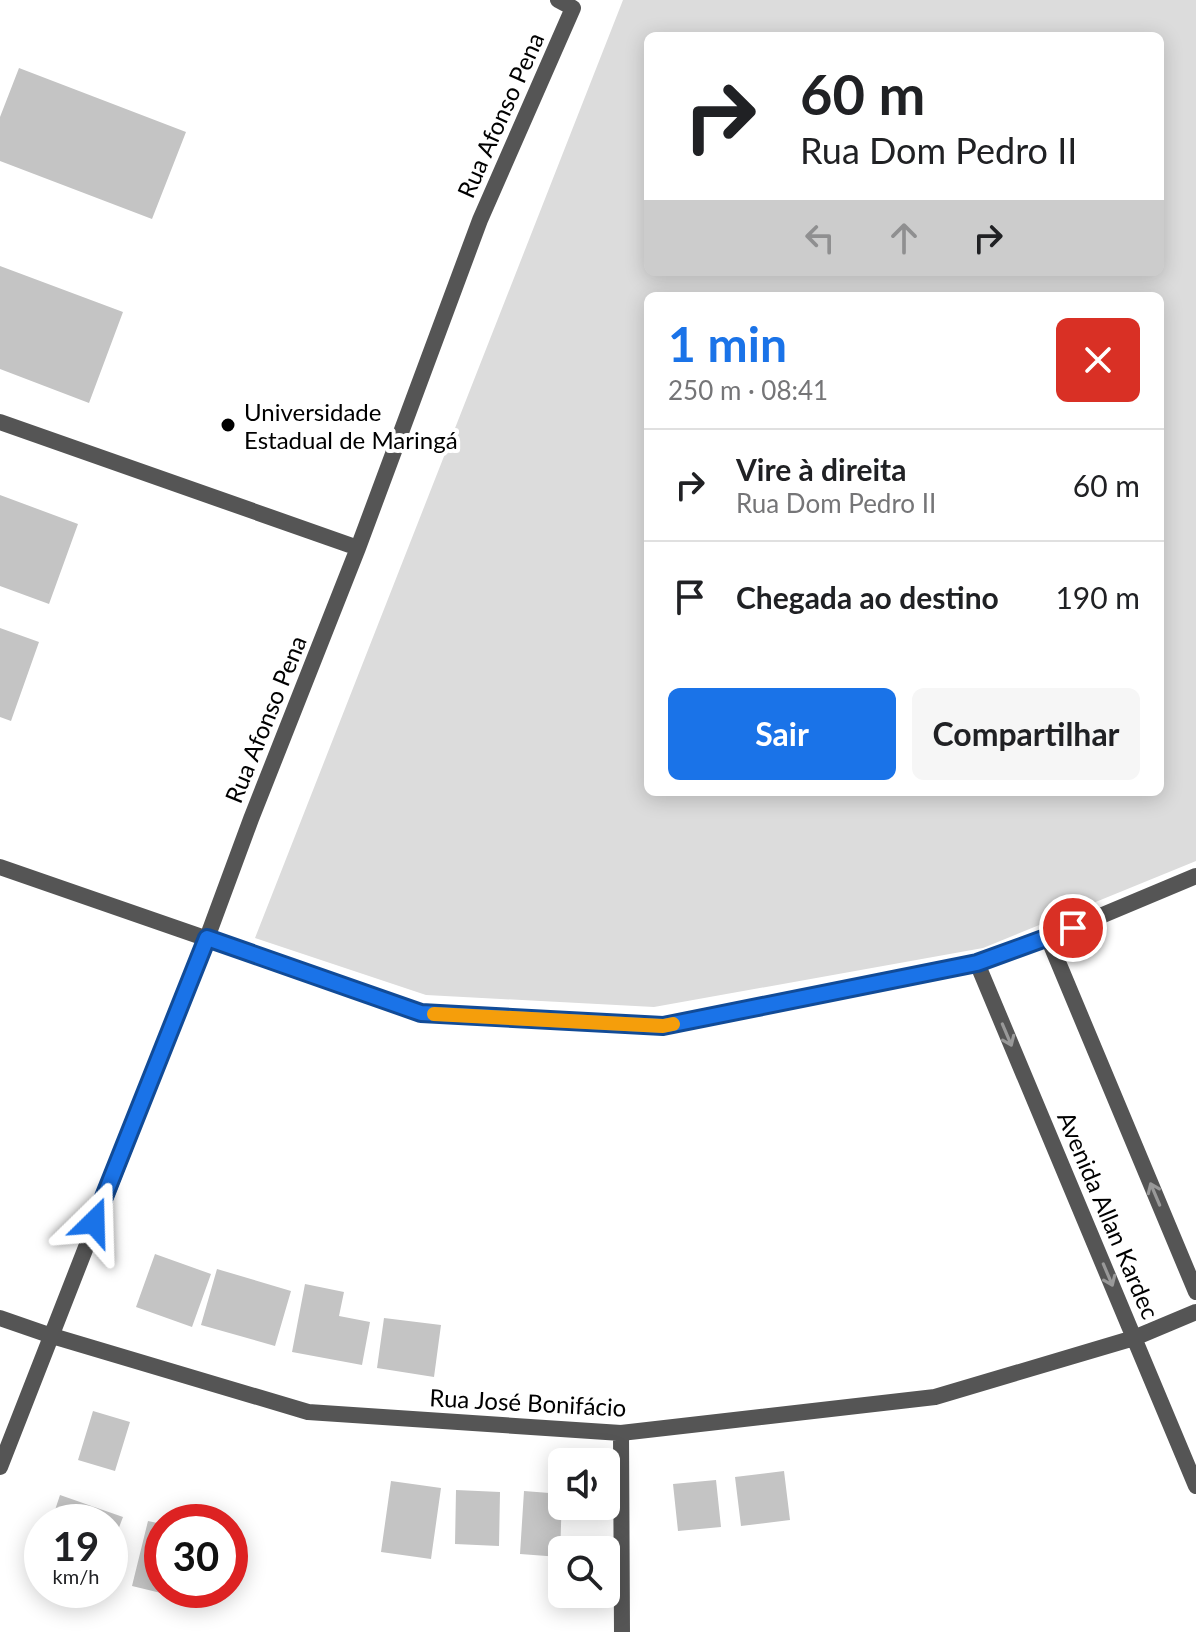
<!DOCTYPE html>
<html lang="pt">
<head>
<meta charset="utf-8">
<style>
  :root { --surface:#fff; --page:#f6f6f6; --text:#202124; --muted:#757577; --line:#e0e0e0; --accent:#1a73e8 }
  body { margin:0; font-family:Lato,sans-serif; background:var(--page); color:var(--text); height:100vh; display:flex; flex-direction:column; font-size:30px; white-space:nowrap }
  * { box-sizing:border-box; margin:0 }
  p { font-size:26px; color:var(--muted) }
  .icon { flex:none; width:44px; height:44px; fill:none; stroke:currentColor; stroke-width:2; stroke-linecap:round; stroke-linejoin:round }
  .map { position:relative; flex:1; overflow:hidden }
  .sheet { position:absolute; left:644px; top:292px; width:520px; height:504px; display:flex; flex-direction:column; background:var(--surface); border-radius:12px; box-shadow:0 4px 20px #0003 }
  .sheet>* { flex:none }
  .guide { position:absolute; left:644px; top:32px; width:520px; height:244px; border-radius:12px; box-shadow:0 4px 20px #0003; background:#fff; color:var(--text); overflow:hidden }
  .fabs { position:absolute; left:548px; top:1448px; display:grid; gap:16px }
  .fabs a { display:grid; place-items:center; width:72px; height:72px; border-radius:12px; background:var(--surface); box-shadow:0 4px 20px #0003; font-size:40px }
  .speed { position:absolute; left:24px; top:1504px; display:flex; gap:16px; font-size:40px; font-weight:700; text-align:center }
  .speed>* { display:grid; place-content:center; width:104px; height:104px; border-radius:50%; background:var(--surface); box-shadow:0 4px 20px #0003; line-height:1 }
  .speed small { font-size:20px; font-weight:400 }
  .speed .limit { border:12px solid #d22; background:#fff; color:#111 }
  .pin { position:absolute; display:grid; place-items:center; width:68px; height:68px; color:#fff; margin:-34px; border:4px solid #fff; border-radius:50%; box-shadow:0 2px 8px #0007 }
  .me { position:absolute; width:88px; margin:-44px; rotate:22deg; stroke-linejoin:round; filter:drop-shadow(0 0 6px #0008) }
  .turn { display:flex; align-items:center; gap:28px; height:168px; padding:0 24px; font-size:36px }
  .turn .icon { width:104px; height:104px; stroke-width:2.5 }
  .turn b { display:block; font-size:56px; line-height:68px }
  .lanes { display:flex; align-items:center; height:76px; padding:0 24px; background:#0003; justify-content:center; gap:40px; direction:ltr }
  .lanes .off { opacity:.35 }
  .round { display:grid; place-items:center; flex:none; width:84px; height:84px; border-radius:12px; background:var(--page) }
  .overview { display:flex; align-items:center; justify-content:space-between; height:136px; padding:0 24px }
  h1 { font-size:48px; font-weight:700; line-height:60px; color:var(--accent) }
  .primary-button { display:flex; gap:16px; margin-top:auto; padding:16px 24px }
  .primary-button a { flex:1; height:92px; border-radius:12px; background:var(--accent); color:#fff; font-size:32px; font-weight:700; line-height:92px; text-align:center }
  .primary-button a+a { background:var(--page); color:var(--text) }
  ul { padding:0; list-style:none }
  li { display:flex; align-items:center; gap:24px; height:112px; padding:0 24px; border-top:2px solid var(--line) }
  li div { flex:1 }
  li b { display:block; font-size:30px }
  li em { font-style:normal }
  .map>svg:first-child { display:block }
  .green { fill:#dcdcdc; fill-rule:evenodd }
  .building { fill:#c4c4c4 }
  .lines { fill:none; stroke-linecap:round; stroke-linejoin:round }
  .lane { stroke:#555; stroke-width:16 }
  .street { stroke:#555; stroke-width:16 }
  .oneway { stroke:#999 }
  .route-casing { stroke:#114b97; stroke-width:20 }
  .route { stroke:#1a73e8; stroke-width:14 }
  .slow { stroke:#f59e0b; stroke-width:14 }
  .poi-dot { fill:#000; stroke:#fff; stroke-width:3 }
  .labels { text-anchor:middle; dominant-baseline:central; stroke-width:8; stroke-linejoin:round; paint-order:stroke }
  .street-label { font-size:24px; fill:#000; stroke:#fff }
  .poi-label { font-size:24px; fill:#000; stroke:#fff; text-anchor:start }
</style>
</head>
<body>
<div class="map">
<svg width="1196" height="1632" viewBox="0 0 1196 1632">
  <rect width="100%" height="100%" fill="#fff"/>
  <!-- green -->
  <path class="green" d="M623 0H1196V861L983 948 654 1007 426 995 255 938ZM648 36H1160V272H648ZM648 296H1160V792H648Z"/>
  <!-- building -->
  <path class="building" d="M19 68 186 132 152 219 0 161V117Z
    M0 266 123 312 89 403 0 369Z
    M0 495 78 524 49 604 0 586Z
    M0 628 39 642 11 721 0 717Z
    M155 1254 211 1274 192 1327 136 1307Z
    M217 1269 291 1291 275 1346 201 1325Z
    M305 1284 344 1292 339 1316 370 1322 362 1365 292 1352Z
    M384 1318 441 1325 434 1377 377 1368Z
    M93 1411 130 1422 115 1471 78 1460Z
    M784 1471 790 1520 741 1526 735 1477Z
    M716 1480 721 1527 678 1531 673 1484Z
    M391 1481 441 1488 431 1559 381 1552Z
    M456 1490 500 1492 499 1546 455 1544Z
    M524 1491 562 1494 560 1557 520 1554Z
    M60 1495 123 1517 110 1551V1522H51Z
    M148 1521 162 1524 161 1593 132 1586Z"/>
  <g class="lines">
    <!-- lane -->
    <path class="lane" d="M0 422 358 548
      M207 938 251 819 358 548 480 220 573 8 558 0"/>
    <!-- street -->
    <path class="street" d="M0 867 421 1013 663 1026 977 963 1048 938 1196 876
      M1048 938 1196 1292
      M977 963 1196 1486
      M0 1318 49 1335 308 1412 621 1433 935 1397 1134 1338 1196 1312
      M621 1433 622 1632
      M0 1467 207 938"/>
  </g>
  <!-- one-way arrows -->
  <defs><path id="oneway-shaft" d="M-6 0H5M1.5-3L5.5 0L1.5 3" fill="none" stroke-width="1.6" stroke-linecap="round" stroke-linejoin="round" transform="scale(2)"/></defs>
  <g class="oneway">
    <use href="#oneway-shaft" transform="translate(1007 1035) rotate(67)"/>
    <use href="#oneway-shaft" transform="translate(1155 1194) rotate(-113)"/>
    <use href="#oneway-shaft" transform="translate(1108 1275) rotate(67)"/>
  </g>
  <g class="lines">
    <defs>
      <path id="route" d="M94 1222 207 938 421 1013 663 1026 977 963 1073 928"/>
    </defs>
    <!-- route casing -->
    <use href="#route" class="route-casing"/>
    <!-- route -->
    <use href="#route" class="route"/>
    <!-- slow -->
    <path class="slow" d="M434 1014 663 1026 673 1024"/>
  </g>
  <!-- markers -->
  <circle class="poi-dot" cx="228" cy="425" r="8"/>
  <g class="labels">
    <!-- street labels -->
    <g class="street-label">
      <text transform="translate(500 115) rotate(-66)">Rua Afonso Pena</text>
      <text transform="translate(265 719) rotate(-68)">Rua Afonso Pena</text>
      <text transform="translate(1109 1215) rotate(67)">Avenida Allan Kardec</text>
      <text transform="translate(528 1402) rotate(3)">Rua José Bonifácio</text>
    </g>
    <!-- poi labels -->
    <g class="poi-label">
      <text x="244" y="411">Universidade<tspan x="244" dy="28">Estadual de Maringá</tspan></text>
    </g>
  </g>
</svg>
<div class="fabs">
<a><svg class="icon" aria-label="sound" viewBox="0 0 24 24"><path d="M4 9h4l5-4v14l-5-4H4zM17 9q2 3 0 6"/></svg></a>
<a><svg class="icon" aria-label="search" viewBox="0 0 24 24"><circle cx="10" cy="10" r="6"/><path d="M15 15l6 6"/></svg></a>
</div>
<div class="speed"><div>19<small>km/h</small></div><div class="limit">30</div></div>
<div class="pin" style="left:1073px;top:928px;background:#d93025"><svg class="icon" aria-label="arrive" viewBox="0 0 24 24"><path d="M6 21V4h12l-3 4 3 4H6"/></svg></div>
<svg class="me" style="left:94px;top:1222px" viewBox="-20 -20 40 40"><path d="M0-17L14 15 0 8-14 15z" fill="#1a73e8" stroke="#fff" stroke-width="4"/></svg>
<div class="guide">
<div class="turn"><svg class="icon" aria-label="right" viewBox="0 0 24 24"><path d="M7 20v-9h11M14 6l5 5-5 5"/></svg><div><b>60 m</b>Rua Dom Pedro II</div></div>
<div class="lanes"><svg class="icon off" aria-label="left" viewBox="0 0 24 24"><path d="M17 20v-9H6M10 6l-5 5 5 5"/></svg><svg class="icon off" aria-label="ahead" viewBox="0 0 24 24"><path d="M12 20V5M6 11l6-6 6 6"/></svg><svg class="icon" aria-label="right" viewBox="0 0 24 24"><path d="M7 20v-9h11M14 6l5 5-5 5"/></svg></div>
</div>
<section class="sheet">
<div class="overview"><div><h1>1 min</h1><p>250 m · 08:41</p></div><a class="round" style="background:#d93025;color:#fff"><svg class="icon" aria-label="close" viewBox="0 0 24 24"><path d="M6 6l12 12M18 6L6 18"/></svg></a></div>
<ul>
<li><svg class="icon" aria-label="right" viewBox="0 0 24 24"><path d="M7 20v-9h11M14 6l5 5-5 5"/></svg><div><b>Vire à direita</b><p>Rua Dom Pedro II</p></div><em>60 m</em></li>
<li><svg class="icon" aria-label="arrive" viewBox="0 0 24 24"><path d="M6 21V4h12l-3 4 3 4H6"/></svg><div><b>Chegada ao destino</b></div><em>190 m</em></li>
</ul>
<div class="primary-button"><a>Sair</a><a>Compartilhar</a></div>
</section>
</div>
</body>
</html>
